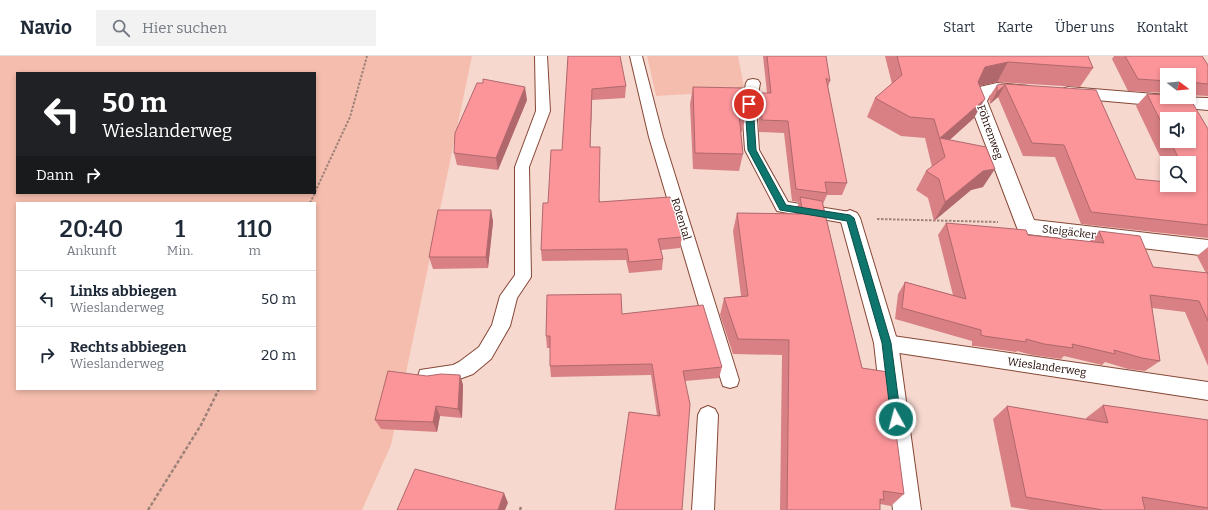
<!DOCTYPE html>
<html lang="de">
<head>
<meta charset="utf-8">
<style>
  :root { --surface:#fff; --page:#f2f2f3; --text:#1f2937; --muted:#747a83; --line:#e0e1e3 }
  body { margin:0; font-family:Bitter,serif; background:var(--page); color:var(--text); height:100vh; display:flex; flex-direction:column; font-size:15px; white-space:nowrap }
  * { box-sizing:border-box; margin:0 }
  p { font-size:13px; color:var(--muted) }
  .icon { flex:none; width:22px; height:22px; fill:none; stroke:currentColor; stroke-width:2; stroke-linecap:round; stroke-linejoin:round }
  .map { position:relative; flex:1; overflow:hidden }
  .drawer { position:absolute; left:16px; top:146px; width:300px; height:188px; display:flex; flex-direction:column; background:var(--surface); border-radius:0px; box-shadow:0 2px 6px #0003 }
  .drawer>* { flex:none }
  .hud { position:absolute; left:16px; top:16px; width:300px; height:122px; border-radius:0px; box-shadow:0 2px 6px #0003; background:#202124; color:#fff; overflow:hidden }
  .needle { width:26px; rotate:106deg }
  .fabs { position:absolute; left:1160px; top:12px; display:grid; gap:8px }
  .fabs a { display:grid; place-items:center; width:36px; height:36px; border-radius:0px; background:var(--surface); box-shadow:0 2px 6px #0003; font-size:20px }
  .pin { position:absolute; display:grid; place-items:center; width:34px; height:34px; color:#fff; margin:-17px; border:2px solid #fff; border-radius:50%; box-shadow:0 1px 4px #0007 }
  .me { position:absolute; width:44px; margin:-22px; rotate:353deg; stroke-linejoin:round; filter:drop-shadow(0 0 3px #0008) }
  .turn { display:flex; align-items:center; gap:14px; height:84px; padding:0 20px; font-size:18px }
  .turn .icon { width:52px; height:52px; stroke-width:2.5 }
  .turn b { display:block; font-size:28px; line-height:34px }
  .then { display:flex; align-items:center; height:38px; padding:0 20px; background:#0003; gap:8px; font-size:15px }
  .eta { display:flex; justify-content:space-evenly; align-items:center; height:68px; text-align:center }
  .eta b { font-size:24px; font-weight:600; line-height:28px }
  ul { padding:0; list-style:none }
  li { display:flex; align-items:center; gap:12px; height:56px; padding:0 20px; border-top:1px solid var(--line) }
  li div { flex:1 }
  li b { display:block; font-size:15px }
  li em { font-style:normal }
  header { display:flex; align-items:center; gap:24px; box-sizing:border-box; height:56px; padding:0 20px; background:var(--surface); border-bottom:1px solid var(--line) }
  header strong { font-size:19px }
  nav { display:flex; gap:22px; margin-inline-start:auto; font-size:14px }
  .search { width:280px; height:36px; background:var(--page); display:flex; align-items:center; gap:10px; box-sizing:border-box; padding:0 14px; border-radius:0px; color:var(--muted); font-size:15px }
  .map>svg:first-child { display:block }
  .green { fill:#f5bdad; fill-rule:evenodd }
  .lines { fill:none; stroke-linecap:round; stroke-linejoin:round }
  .lane-casing { stroke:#864735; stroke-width:2 }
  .street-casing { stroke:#864735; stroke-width:2 }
  .path-far1 { stroke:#9e827a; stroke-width:2; stroke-dasharray:2.5 1.5; stroke-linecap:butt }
  .path { stroke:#9e827a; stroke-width:2.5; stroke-dasharray:3.5 2; stroke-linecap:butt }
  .lane { fill:#fff; fill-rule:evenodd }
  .street { fill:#fff; fill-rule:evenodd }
  .wall { fill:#d88084; fill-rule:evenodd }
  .shaded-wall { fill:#b0686c }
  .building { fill:#fb959a; stroke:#b0686c }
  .route { fill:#0f766e; stroke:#0a4d48 }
  .labels { text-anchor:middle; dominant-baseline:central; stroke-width:3; stroke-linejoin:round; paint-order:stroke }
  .street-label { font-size:11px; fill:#210803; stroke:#fff }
</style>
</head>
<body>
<header>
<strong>Navio</strong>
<div class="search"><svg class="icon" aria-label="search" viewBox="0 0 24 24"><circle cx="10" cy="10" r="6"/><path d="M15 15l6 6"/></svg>Hier suchen</div>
<nav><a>Start</a><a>Karte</a><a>Über uns</a><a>Kontakt</a></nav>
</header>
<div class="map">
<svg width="1208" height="454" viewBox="0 0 1208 454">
  <rect width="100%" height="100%" fill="#f6d8cf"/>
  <!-- green -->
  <path class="green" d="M0 0H472L391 389 362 454H0ZM17 17H315V137H17ZM17 147H315V333H17Z
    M647 0H738L744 31 737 35 656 40Z"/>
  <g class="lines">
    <defs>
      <path id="lane" d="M535 0H547L550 55 529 111 531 221 517 242 510 270 491 303 473 318 454 325 427 328 420 326 418 320 420 314 453 309 459 306 479 291 492 269 500 240 515 219V111L536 55Z
        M630 0H642L663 81 739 324 737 330 730 332 723 330 721 324 649 81Z
        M753 23 758 24 760 27 756 49 759 94 788 146 850 156 856 158 858 162 856 166 850 168 777 155 745 94 742 49 746 27 748 24Z
        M886 279 1208 326V344L886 295 880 293 877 287 880 281Z
        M708 350 715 353 718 359 714 454H692L698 359 701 353Z"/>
      <path id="street" d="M997 27 1029 30 1032 34 1029 38 1023 40 990 39 987 45 1034 164 1208 184V200L1019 177 969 45 975 32Z
        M1068 31 1167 39V41L1208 42V54L1062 41 1059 37 1062 33Z
        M850 154 857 157 860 162 898 287 921 454H893L874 287 840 162 843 157Z"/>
    </defs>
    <!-- lane casing -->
    <use href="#lane" class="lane-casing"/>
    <!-- street casing -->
    <use href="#street" class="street-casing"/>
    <!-- path-far1 -->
    <path class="path-far1" d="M315 136 350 61 367 0
      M310 147 315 137
      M877 163 998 166"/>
    <!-- path -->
    <path class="path" d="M148 454 201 369 219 333
      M520 454 521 451"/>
    <!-- lane -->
    <use href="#lane" class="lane"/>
    <!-- street -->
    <use href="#street" class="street"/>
  </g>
  <!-- wall -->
  <path class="wall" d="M568 0 626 30 625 42 592 44 590 91 600 146 682 181 680 192 661 194 663 203 662 214 629 217 626 204 542 205 541 194 548 147 562 94Z
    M763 0H826L830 25 828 31 847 127 842 139H827L823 148 862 312 904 438 891 450 880 448V454H780L782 299 733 298 720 259 724 242 741 240 733 175 737 157 795 158 799 146 792 145 784 77 759 76 758 50 760 37H767Z
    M885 0H1088L1093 12 1080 31 997 26 979 30 974 62 949 84 983 131 971 134 934 165 928 142 916 134 926 115 932 111 925 82 901 80 867 61 875 42 892 28Z
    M1114 0H1202L1208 9V40L1189 39V19H1167V37L1128 35 1112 3Z
    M1005 28 1136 123 1189 129V107H1167V115L1136 50 1147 38 1208 73V182L1081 168 1055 101 1023 100 998 41 990 48 989 41 997 29ZM1167 63 1189 85H1167Z
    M693 31 746 59 742 76H741L743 98 739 115 693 113 690 48Z
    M527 44 498 114 457 109 454 97Z
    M491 154 493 166 488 212 433 213 429 201Z
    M946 167 1028 179 1089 186 1099 175 1153 211 1206 217 1197 200 1208 191V310L1185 256 1152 252 1160 305 1145 315 1128 313 1105 306 1102 309 1064 300 1061 303 1032 299 1017 295 1016 296 975 290H972V285L895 263 898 238 905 226 953 239 938 179Z
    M622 258 722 311 719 322 685 325 682 454 657 359 651 319 551 321 550 310V292H547L546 280Z
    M460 319 463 329 462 362 440 360 437 376 381 373 375 364 427 320Z
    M1103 349 1208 364V454H1030L1011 451 993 363 1007 350 1086 364V362Z"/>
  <!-- shaded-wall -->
  <path class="shaded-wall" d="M1008 6 997 26 975 31 985 11Z
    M1005 29 998 41 990 48 997 36Z
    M525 31 527 44 498 114 496 102Z
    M592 33V44L590 102V91Z
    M985 43 974 62 942 91 940 82Z
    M995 113 983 131 971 134 934 165 945 146 983 115Z
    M491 154 493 166 488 212 486 201Z
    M460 319 463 329 462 362 458 353Z
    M436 350 440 360 437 376 433 366Z
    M504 437 508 447 505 454H498Z"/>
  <!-- building -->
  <path class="building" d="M568 0H620L626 30 592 33 590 91H600L599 146 670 141 682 181 658 183 663 203 629 206 627 193 541 194 543 147H548L551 94H562Z
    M767 0H826L830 25 826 22 847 127 825 126 827 137 796 133 788 65 762 64 760 37H771Z
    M897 0H1088L1093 12 1008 6 985 11 978 26 985 43 940 82 986 91 995 113 983 115 945 146 939 123 926 115 945 101 934 63 910 61 875 42 902 19Z
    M1125 0H1202L1208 9V28L1189 26V19H1167V25L1138 23Z
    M483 23 525 31 496 102 454 97 455 77 477 27H483Z
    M1005 28 1096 34 1136 123 1167 126V129H1189V128H1192L1189 123V107H1181L1170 85H1189V63H1167V78L1147 38 1167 39V41H1189L1208 73V169L1091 156 1064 89 1032 87 1005 29 997 36V29Z
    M693 31 744 32 746 59H739L743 98 695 97Z
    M800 141 822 145 862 312 888 316 904 438 883 435 884 444 880 443V454H787L789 284 738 283 724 242 748 240 737 157 803 158Z
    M438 154H491L486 201H429Z
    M946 167 1026 174 1028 179 1104 187 1099 175 1140 180 1153 211 1208 217V265L1199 245 1150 239 1160 305 1142 302 1114 294 1115 298 1072 288 1073 292 1044 288 1026 283V286L984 280 981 279V274L902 252 905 226 966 243Z
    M621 238 622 258 703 249 722 311 683 315 690 348 682 454H615L629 356 660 360 652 308 550 310V280H546L547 239Z
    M388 315 427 320 441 318 460 319 458 353 436 350 433 366 375 364Z
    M1103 349 1208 364V452L1142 441 1145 454H1103L1026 441 1007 350 1108 367Z
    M415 413 504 437 498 454H397Z"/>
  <!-- route -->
  <path class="route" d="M749 46 753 48 756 94 786 149 850 159 854 162 891 287 901 363 899 366 896 368 892 366 891 363 882 287 847 165 780 154 748 94 745 48Z"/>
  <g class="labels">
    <!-- street labels -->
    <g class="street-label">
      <text transform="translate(990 76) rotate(70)">Föhrenweg</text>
      <text transform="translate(681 163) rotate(73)">Rotental</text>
      <text transform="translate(1069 176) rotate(7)">Steigäcker</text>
      <text transform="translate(1047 311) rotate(8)">Wieslanderweg</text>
    </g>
  </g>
</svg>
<div class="fabs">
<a><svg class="needle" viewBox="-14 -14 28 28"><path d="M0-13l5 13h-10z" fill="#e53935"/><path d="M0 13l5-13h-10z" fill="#747a83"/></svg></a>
<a><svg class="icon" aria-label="sound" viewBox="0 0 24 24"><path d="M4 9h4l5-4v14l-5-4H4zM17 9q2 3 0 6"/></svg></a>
<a><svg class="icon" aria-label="search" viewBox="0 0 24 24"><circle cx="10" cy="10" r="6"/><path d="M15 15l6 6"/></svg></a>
</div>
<div class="pin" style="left:749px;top:48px;background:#d93025"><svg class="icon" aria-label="arrive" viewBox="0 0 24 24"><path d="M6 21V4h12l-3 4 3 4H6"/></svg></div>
<svg class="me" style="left:896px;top:363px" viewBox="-20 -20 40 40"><circle r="17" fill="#0f766e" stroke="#fff" stroke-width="3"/><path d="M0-11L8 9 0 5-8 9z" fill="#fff"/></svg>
<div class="hud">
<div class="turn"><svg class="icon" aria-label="left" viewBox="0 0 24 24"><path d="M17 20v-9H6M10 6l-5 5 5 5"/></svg><div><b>50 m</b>Wieslanderweg</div></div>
<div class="then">Dann<svg class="icon" aria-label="right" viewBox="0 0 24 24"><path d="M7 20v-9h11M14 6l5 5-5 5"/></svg></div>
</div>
<section class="drawer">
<div class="eta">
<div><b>20:40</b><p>Ankunft</p></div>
<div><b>1</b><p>Min.</p></div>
<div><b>110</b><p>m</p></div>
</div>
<ul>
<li><svg class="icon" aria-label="left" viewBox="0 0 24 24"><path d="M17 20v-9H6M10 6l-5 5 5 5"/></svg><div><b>Links abbiegen</b><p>Wieslanderweg</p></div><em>50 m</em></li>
<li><svg class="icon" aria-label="right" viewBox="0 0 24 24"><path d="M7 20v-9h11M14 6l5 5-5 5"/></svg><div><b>Rechts abbiegen</b><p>Wieslanderweg</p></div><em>20 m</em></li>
</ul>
</section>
</div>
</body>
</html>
